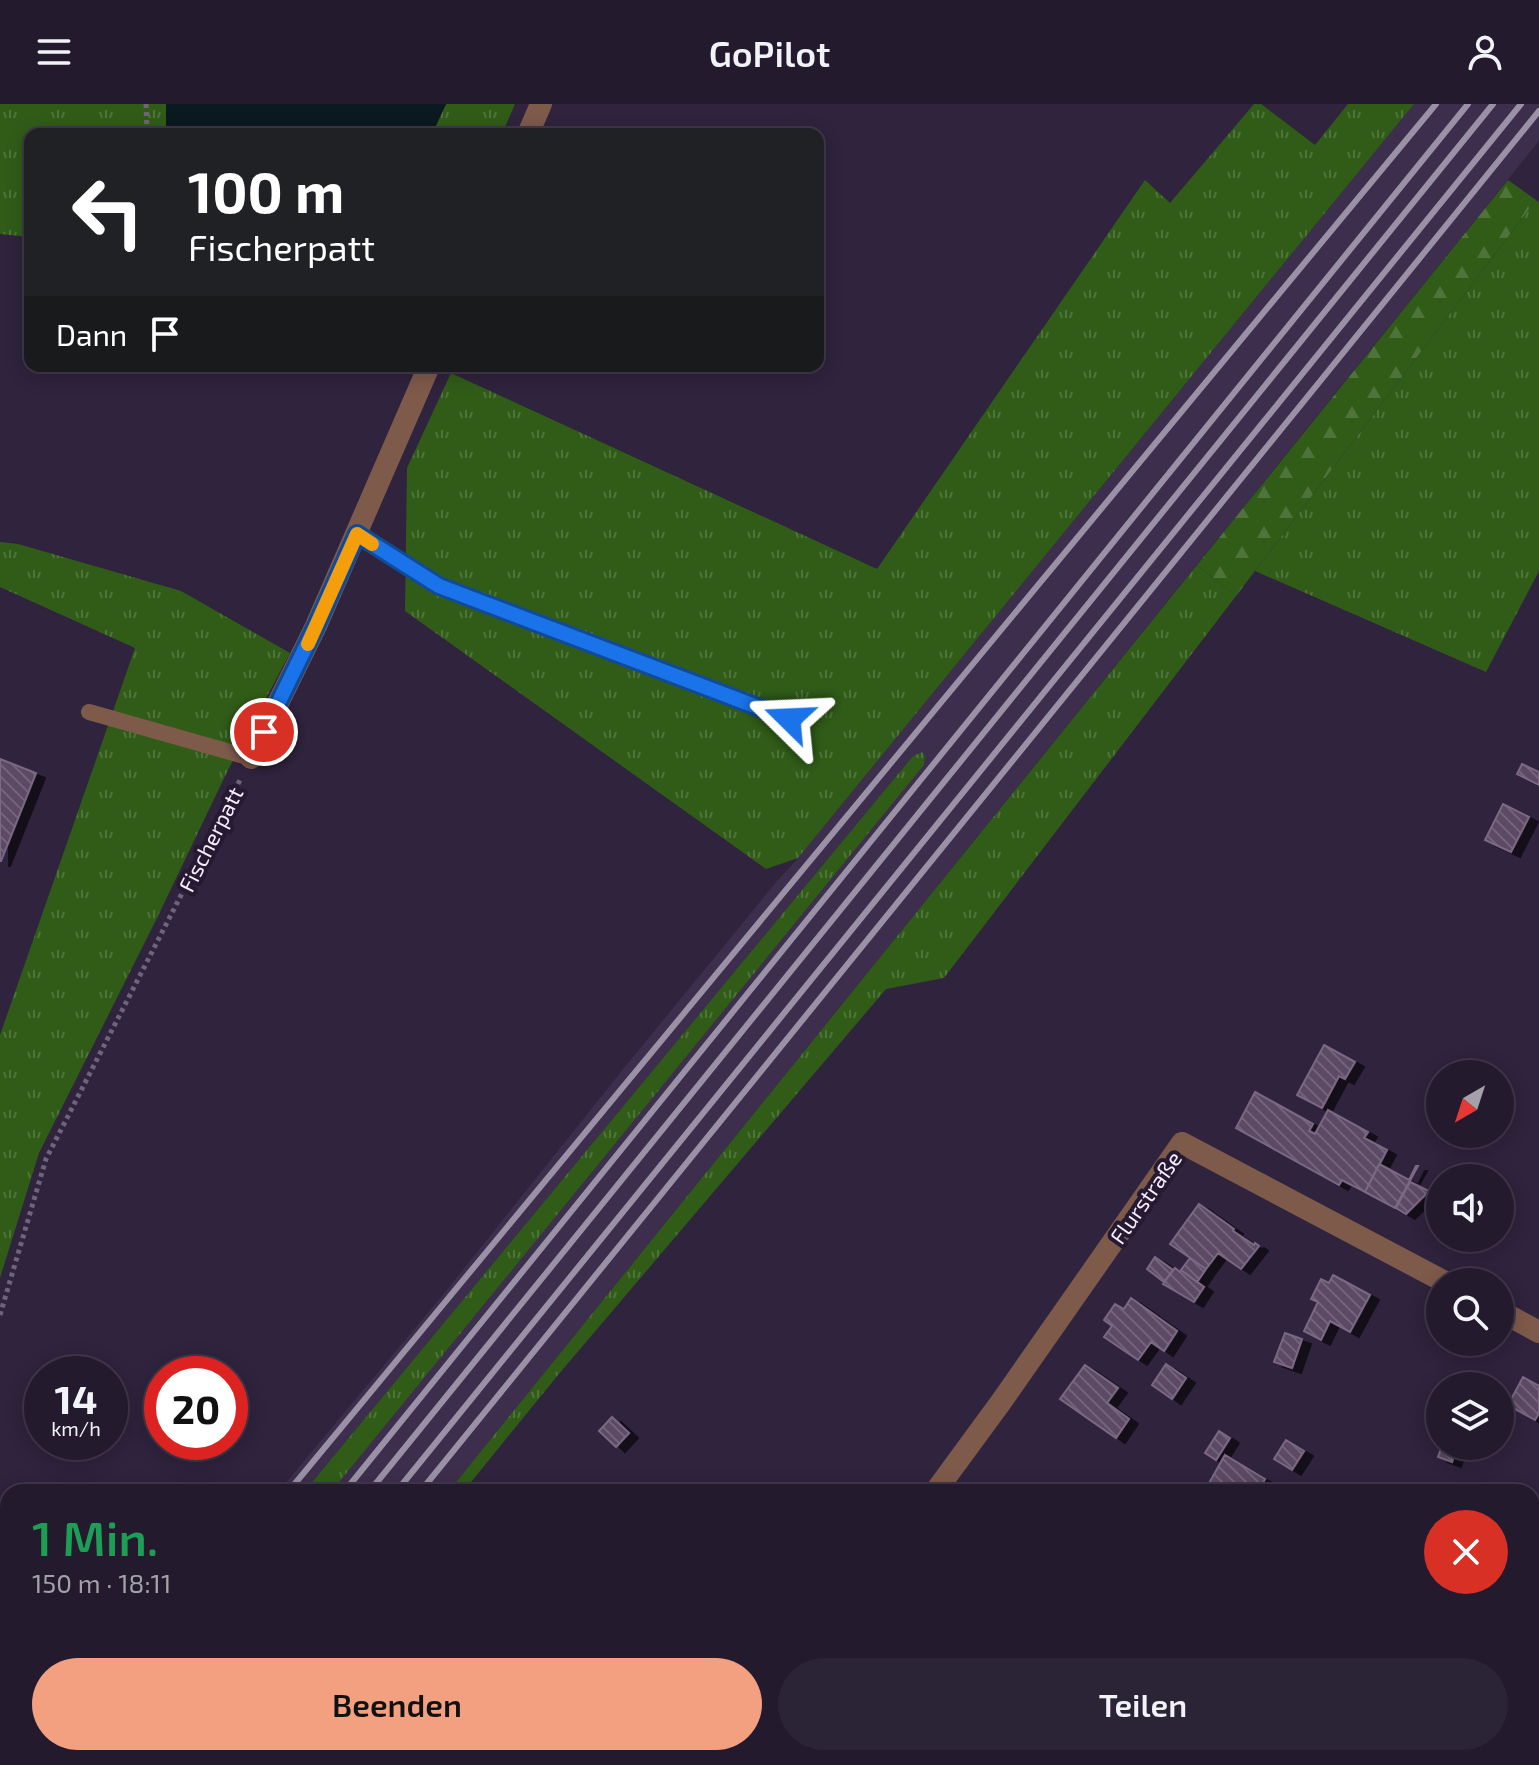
<!DOCTYPE html>
<html lang="de">
<head>
<meta charset="utf-8">
<style>
  :root { --surface:#231a2e; --page:#2b2336; --text:#f1f3f6; --muted:#a3a1aa; --line:#40384a; --accent:#f2a080 }
  body { margin:0; font-family:"Exo 2",sans-serif; background:var(--page); color:var(--text); height:100vh; display:flex; flex-direction:column; font-size:30px; white-space:nowrap }
  * { box-sizing:border-box; margin:0 }
  p { font-size:26px; color:var(--muted) }
  .icon { flex:none; width:44px; height:44px; fill:none; stroke:currentColor; stroke-width:2; stroke-linecap:round; stroke-linejoin:round }
  .map { position:relative; flex:1; overflow:hidden }
  .drawer { position:absolute; left:0px; top:1380px; width:1540px; height:282px; display:flex; flex-direction:column; background:var(--surface); border-radius:24px 24px 0 0; box-shadow:0 4px 20px #0003,0 0 0 2px var(--line) }
  .drawer>* { flex:none }
  .guide { position:absolute; left:24px; top:24px; width:800px; height:244px; border-radius:16px; box-shadow:0 4px 20px #0003,0 0 0 2px var(--line); background:#202124; color:#fff; overflow:hidden }
  .needle { width:52px; rotate:219deg }
  .fabs { position:absolute; left:1426px; top:956px; display:grid; gap:16px }
  .fabs a { display:grid; place-items:center; width:88px; height:88px; border-radius:50%; background:var(--surface); box-shadow:0 4px 20px #0003,0 0 0 2px var(--line); font-size:40px }
  .speed { position:absolute; left:24px; top:1252px; display:flex; gap:16px; font-size:40px; font-weight:700; text-align:center }
  .speed>* { display:grid; place-content:center; width:104px; height:104px; border-radius:50%; background:var(--surface); box-shadow:0 4px 20px #0003,0 0 0 2px var(--line); line-height:1 }
  .speed small { font-size:20px; font-weight:400 }
  .speed .limit { border:12px solid #d22; background:#fff; color:#111 }
  .pin { position:absolute; display:grid; place-items:center; width:68px; height:68px; color:#fff; margin:-34px; border:4px solid #fff; border-radius:50%; box-shadow:0 2px 8px #0007 }
  .me { position:absolute; width:88px; margin:-44px; rotate:291deg; stroke-linejoin:round; filter:drop-shadow(0 0 6px #0008) }
  .turn { display:flex; align-items:center; gap:28px; height:168px; padding:0 32px; font-size:36px }
  .turn .icon { width:104px; height:104px; stroke-width:2.5 }
  .turn b { display:block; font-size:56px; line-height:68px }
  .then { display:flex; align-items:center; height:76px; padding:0 32px; background:#0003; gap:16px; font-size:30px }
  .round { display:grid; place-items:center; flex:none; width:84px; height:84px; border-radius:42px; background:var(--page) }
  .summary { display:flex; align-items:center; justify-content:space-between; height:136px; padding:0 32px }
  h1 { font-size:48px; font-weight:600; line-height:60px; color:#1e9e55 }
  .button { display:flex; gap:16px; margin-top:auto; padding:16px 32px }
  .button a { flex:1; height:92px; border-radius:48px; background:var(--accent); color:#111; font-size:32px; font-weight:600; line-height:92px; text-align:center }
  .button a+a { background:var(--page); color:var(--text) }
  header { display:flex; justify-content:space-between; align-items:center; height:104px; padding:0 32px; background:var(--surface); font-size:36px; font-weight:600 }
  .map>svg:first-child { display:block }
  .built { fill:#3d2e4d }
  .grass { fill:url(#grass-tufts) }
  .forest { fill:url(#forest-firs) }
  .water { fill:#0b1920 }
  .building { fill:url(#building-back-hatch); stroke:#7b6883; stroke-width:2; filter:url(#shadow) }
  .lines { fill:none; stroke-linecap:round; stroke-linejoin:round }
  .path { stroke:#6f647c; stroke-width:5; stroke-dasharray:4 4; stroke-linecap:butt }
  .service { stroke:#7e5a4b; stroke-width:16 }
  .minor { stroke:#7e5a4b; stroke-width:22 }
  .rail { stroke:#9a91a6; stroke-width:6 }
  .route-casing { stroke:#114b97; stroke-width:20 }
  .route { stroke:#1a73e8; stroke-width:14 }
  .slow { stroke:#f59e0b; stroke-width:14 }
  .labels { text-anchor:middle; dominant-baseline:central; stroke-width:8; stroke-linejoin:round; paint-order:stroke }
  .street-label { font-size:22px; fill:#f5eeff; stroke:#261a32 }
</style>
</head>
<body>
<header><svg class="icon" aria-label="menu" viewBox="0 0 24 24"><path d="M4 6h16M4 12h16M4 18h16"/></svg>GoPilot<svg class="icon" aria-label="person" viewBox="0 0 24 24"><circle cx="12" cy="8" r="4"/><path d="M4 21q1-7 8-7t8 7"/></svg></header>
<div class="map">
<svg width="1539" height="1661" viewBox="0 0 1539 1661">
  <defs>
    <pattern id="grass-tufts" width="24" height="20" patternUnits="userSpaceOnUse" patternTransform="scale(2)"><rect width="24" height="20" fill="#305c18"/><path d="M3 7l-1-3M5 7V3M7 7l1-3M15 17l-1-3M17 17v-4M19 17l1-3" fill="none" stroke="#4f743b"/></pattern>
    <pattern id="forest-firs" width="22" height="20" patternUnits="userSpaceOnUse" patternTransform="scale(2)"><rect width="22" height="20" fill="#305c18"/><path d="M5 1l3.5 6h-7zM16 11l3.5 6h-7z" fill="#4f743b"/></pattern>
    <pattern id="building-back-hatch" width="6" height="6" patternUnits="userSpaceOnUse" patternTransform="scale(2)"><rect width="6" height="6" fill="#5b4963"/><path d="M-1 5l2 2M0 0l6 6M5-1l2 2" fill="none" stroke="#73647a"/></pattern>
    <filter id="shadow"><feDropShadow dx="9" dy="5" stdDeviation="0" flood-color="#0009"/></filter>
  </defs>
  <rect width="100%" height="100%" fill="#2f233d"/>
  <!-- built -->
  <path class="built" d="M1414 0H1539V37L448 1388H331L924 661 925 652 922 648 913 652 304 1388H278L442 1192 624 964 777 777 798 754Z
    M1532 1426 1539 1429V1661H1380L1368 1654H1532Z
    M113 1654H233L227 1661H108Z"/>
  <!-- grass -->
  <path class="grass" d="M0 0H166V30H30V133L0 130Z
    M446 0H515L502 30H432Z
    M1254 0H1261L1315 41 1348 0H1414L798 754 766 765 405 507 407 364 451 269 877 465 1145 76 1170 99Z
    M1536 96 1539 98V467L1486 568 1255 467Z
    M0 438 18 440 181 487 290 549 227 668 157 814 39 1049 0 1174V931L135 544 0 483Z
    M1197 461 1236 492 944 874 886 885 558 1271 463 1388H448Z
    M922 648 925 652 924 661 331 1388H304L913 652Z
    M0 1573 8 1577V1654H56L50 1661H0Z"/>
  <!-- forest -->
  <path class="forest" d="M1508 76 1536 96 1236 492 1197 461Z"/>
  <!-- water -->
  <path class="water" d="M166 0H446L432 30H166Z"/>
  <!-- building -->
  <path class="building" d="M0 655 36 669 1 757H0Z
    M1522 660 1539 668V681L1517 670Z
    M1503 700 1529 713 1511 748 1485 736Z
    M1324 941 1355 958 1345 975 1339 972 1322 1004 1297 991Z
    M1255 988 1313 1020 1309 1027 1315 1030 1328 1006 1368 1028 1364 1034 1387 1046 1365 1088 1342 1076 1339 1081 1236 1024Z
    M1379 1060 1409 1076 1416 1062H1418L1395 1104 1365 1088Z
    M1410 1078 1429 1087 1406 1110 1396 1104Z
    M1199 1100 1234 1125 1233 1127 1254 1141 1255 1139 1259 1142 1241 1165 1218 1149 1206 1165 1170 1140Z
    M1155 1153 1173 1166 1164 1178 1147 1165Z
    M1190 1154 1206 1165 1197 1178 1181 1166Z
    M1175 1164 1180 1168 1181 1166 1204 1183 1194 1198 1163 1180Z
    M1333 1171 1370 1191 1350 1228 1330 1217 1321 1236 1304 1227 1318 1198 1311 1195 1321 1175 1329 1179Z
    M1131 1194 1177 1227 1164 1247 1151 1238 1138 1256 1104 1233 1112 1222 1104 1216 1115 1200 1124 1205Z
    M1285 1229 1302 1235 1292 1264 1274 1258Z
    M1166 1260 1186 1274 1172 1295 1152 1281Z
    M1085 1261 1118 1284 1107 1299 1129 1315 1116 1334 1060 1295Z
    M1523 1273 1539 1282V1309L1535 1316 1508 1301Z
    M612 1313 629 1329 616 1343 599 1327Z
    M1219 1327 1230 1334 1216 1356 1205 1349Z
    M1286 1336 1304 1347 1292 1366 1274 1355Z
    M1442 1342H1462L1459 1350 1455 1348 1452 1358 1438 1353Z
    M1225 1351 1265 1375 1258 1388H1204Z
    M1534 1463 1539 1465V1518L1532 1516V1471Z
    M1532 1571 1539 1574V1661H1442L1439 1659 1441 1655 1438 1654H1532Z
    M808 1654H840L850 1660 804 1661Z
    M1091 1654H1136L1134 1661H1087Z"/>
  <g class="lines">
    <!-- path -->
    <path class="path" d="M146 0 147 30
      M0 1211 46 1055 240 676"/>
    <!-- service -->
    <path class="service" d="M357 430 439 482 789 615
      M89 608 251 654"/>
    <!-- minor -->
    <path class="minor" d="M528 30 541 0
      M251 654 316 522 429 262
      M1500 1207 1539 1228
      M935 1388 1001 1298 1182 1039 1445 1178
      M946 1654 958 1661
      M750 1661 754 1654"/>
    <!-- rail -->
    <path class="rail" d="M288 1388 1436 0
      M344 1388 1468 0
      M369 1388 1493 0
      M396 1388 1521 0
      M420 1388 1539 7
      M63 1661 69 1654
      M124 1661 130 1654
      M148 1661 154 1654
      M175 1661 181 1654
      M199 1661 205 1654"/>
  </g>
  <g class="lines">
    <defs>
      <path id="route" d="M264 628 316 522 357 430 439 482 789 615"/>
    </defs>
    <!-- route casing -->
    <use href="#route" class="route-casing"/>
    <!-- route -->
    <use href="#route" class="route"/>
    <!-- slow -->
    <path class="slow" d="M308 540 357 430 372 440"/>
  </g>
  <g class="labels">
    <!-- street labels -->
    <g class="street-label">
      <text transform="translate(210 735) rotate(-63)">Fischerpatt</text>
      <text transform="translate(1145 1093) rotate(-55)">Flurstraße</text>
    </g>
  </g>
</svg>
<div class="fabs">
<a><svg class="needle" viewBox="-14 -14 28 28"><path d="M0-13l5 13h-10z" fill="#e53935"/><path d="M0 13l5-13h-10z" fill="#a3a1aa"/></svg></a>
<a><svg class="icon" aria-label="sound" viewBox="0 0 24 24"><path d="M4 9h4l5-4v14l-5-4H4zM17 9q2 3 0 6"/></svg></a>
<a><svg class="icon" aria-label="search" viewBox="0 0 24 24"><circle cx="10" cy="10" r="6"/><path d="M15 15l6 6"/></svg></a>
<a><svg class="icon" aria-label="layers" viewBox="0 0 24 24"><path d="M12 4l9 5-9 5-9-5zM3 14l9 5 9-5"/></svg></a>
</div>
<div class="speed"><div>14<small>km/h</small></div><div class="limit">20</div></div>
<div class="pin" style="left:264px;top:628px;background:#d93025"><svg class="icon" aria-label="arrive" viewBox="0 0 24 24"><path d="M6 21V4h12l-3 4 3 4H6"/></svg></div>
<svg class="me" style="left:789px;top:615px" viewBox="-20 -20 40 40"><path d="M0-17L14 15 0 8-14 15z" fill="#1a73e8" stroke="#fff" stroke-width="4"/></svg>
<div class="guide">
<div class="turn"><svg class="icon" aria-label="left" viewBox="0 0 24 24"><path d="M17 20v-9H6M10 6l-5 5 5 5"/></svg><div><b>100 m</b>Fischerpatt</div></div>
<div class="then">Dann<svg class="icon" aria-label="arrive" viewBox="0 0 24 24"><path d="M6 21V4h12l-3 4 3 4H6"/></svg></div>
</div>
<section class="drawer">
<div class="summary"><div><h1>1 Min.</h1><p>150 m · 18:11</p></div><a class="round" style="background:#d93025;color:#fff"><svg class="icon" aria-label="close" viewBox="0 0 24 24"><path d="M6 6l12 12M18 6L6 18"/></svg></a></div>
<div class="button"><a>Beenden</a><a>Teilen</a></div>
</section>
</div>
</body>
</html>
